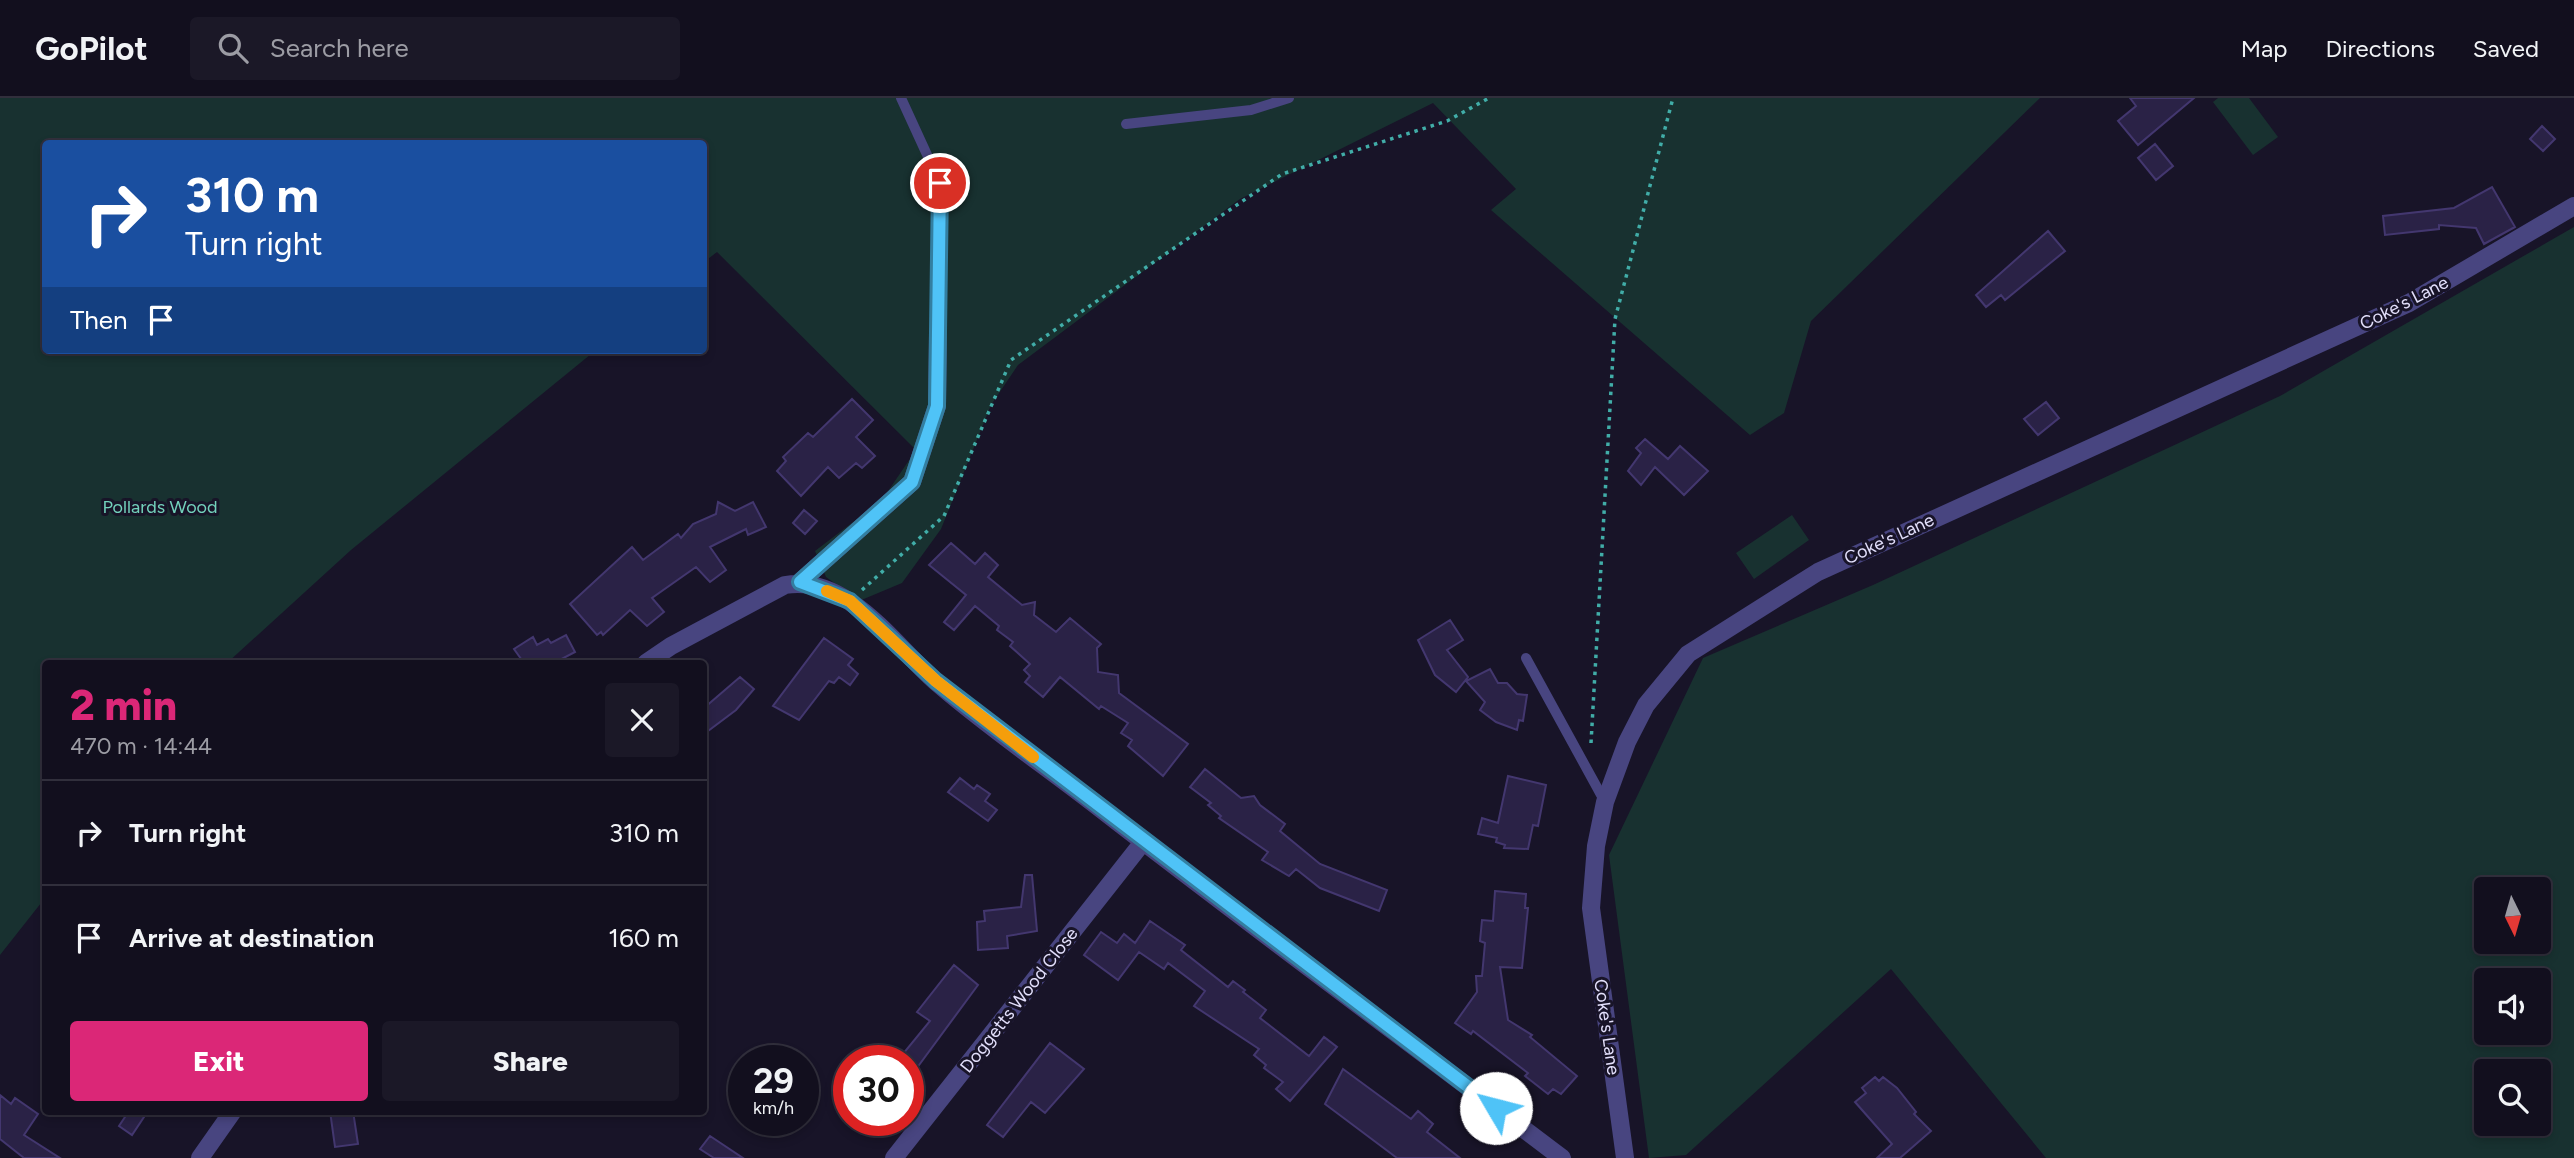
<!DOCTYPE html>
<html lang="en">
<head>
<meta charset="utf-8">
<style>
  :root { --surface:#120f1e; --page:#1b1827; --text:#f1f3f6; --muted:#9c9ca4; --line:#312f3c; --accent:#db2777 }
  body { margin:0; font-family:Figtree,sans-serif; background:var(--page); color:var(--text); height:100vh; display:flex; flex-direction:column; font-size:26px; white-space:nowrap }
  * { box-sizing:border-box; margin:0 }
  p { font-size:23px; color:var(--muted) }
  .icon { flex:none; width:38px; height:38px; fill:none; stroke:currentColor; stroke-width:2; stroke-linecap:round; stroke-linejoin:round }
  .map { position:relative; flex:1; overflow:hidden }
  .sheet { position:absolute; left:42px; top:562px; width:665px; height:455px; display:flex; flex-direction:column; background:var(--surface); border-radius:7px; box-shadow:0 4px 10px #0003,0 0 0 2px var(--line) }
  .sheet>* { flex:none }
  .top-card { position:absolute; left:42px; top:42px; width:665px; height:214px; border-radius:7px; box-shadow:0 4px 10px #0003,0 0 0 2px var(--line); background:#1a4fa0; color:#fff; overflow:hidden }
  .needle { width:46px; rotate:175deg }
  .tools { position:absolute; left:2474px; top:779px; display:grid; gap:14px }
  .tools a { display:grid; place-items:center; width:77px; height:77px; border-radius:7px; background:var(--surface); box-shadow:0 4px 10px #0003,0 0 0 2px var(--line); font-size:35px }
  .speed { position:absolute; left:728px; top:947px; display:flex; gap:14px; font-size:35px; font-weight:700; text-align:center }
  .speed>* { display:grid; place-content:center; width:91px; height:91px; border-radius:50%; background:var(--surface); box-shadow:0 4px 10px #0003,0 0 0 2px var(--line); line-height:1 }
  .speed small { font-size:18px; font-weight:400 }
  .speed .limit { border:10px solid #d22; background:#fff; color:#111 }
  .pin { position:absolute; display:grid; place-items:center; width:60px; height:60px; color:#fff; margin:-30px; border:4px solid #fff; border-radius:50%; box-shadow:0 2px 7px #0007 }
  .me { position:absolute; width:77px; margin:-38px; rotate:307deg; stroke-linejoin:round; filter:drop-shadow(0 0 5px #0008) }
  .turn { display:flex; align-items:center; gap:24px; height:147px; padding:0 28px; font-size:32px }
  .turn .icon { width:91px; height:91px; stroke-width:2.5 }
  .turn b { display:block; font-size:49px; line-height:60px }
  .then { display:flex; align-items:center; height:66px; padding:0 28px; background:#0003; gap:14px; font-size:26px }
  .round { display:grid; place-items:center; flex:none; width:74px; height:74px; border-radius:7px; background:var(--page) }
  .summary { display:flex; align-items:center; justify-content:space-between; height:119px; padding:0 28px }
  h1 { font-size:42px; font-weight:800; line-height:52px; color:var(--accent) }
  .action { display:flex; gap:14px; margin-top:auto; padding:14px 28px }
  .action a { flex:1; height:80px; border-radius:7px; background:var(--accent); color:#fff; font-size:28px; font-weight:800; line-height:80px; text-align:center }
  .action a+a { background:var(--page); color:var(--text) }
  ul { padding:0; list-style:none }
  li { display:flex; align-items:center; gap:21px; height:105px; padding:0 28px; border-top:2px solid var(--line) }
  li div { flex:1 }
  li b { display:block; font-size:26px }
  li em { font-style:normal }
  header { display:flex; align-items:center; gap:42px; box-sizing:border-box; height:98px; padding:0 35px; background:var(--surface); border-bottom:2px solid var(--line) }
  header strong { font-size:33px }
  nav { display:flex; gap:38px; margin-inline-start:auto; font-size:24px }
  .search { width:490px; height:63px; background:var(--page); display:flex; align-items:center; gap:18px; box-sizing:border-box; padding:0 24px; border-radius:7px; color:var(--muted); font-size:26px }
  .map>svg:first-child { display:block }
  .green { fill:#183130; fill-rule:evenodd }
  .building { fill:#2a2246; stroke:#43376f; stroke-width:2 }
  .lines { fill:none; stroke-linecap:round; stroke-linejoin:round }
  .path { stroke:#41ada8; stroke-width:3.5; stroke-dasharray:3.5 5; stroke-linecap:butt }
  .service { stroke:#484580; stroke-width:10 }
  .minor { stroke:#484580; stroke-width:18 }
  .route-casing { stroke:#337fa1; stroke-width:18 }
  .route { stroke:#4fc3f7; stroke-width:12 }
  .slow { stroke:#f59e0b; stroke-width:12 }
  .labels { text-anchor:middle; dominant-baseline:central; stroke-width:6; stroke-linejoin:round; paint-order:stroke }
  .street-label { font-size:18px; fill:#e2dffb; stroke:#181428 }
  .park-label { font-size:18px; fill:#73d2bc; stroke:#181428 }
</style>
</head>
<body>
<header>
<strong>GoPilot</strong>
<div class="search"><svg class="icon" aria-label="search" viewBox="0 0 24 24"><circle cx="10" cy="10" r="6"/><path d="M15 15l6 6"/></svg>Search here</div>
<nav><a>Map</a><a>Directions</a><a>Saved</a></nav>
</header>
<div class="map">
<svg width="2574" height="1060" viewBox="0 0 2574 1060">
  <rect width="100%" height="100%" fill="#181428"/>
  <!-- green -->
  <path class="green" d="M0 0H2040L1811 223 1784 315 1750 337 1491 112 1516 91 1433 5 1240 101 1018 267 991 307 941 431 902 485 859 503 826 479 815 453 882 402 916 352 717 154 704 164V46H46V252H596L351 452 227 565H46L45 800 0 857Z
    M2218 0H2249L2278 39 2253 57 2213 4Z
    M2574 129V1060H2046L1891 871 1686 1057 1649 1060 1609 757 1703 560 1873 487 2280 298ZM2539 791V844H2487V791ZM2539 882V934H2487V882ZM2539 973V1026H2487V973Z
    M1792 417 1809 442 1754 481 1736 455Z"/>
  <!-- building -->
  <path class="building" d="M2130 0H2194L2138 47 2118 23 2136 8Z
    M2542 28 2555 41 2543 53 2530 41Z
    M2155 46 2173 68 2156 82 2138 60Z
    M2492 89 2515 129 2484 146 2476 130 2439 127V131L2385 137 2383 118 2454 110Z
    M2048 133 2065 153 2005 202 2001 197 1986 209 1976 197Z
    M852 301 873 322 856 339 875 358 862 370 856 365 839 380 828 369 801 398 777 373 786 363 783 359 808 335 813 339Z
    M2046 304 2059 320 2038 337 2024 321Z
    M1645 341 1668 361 1680 348 1708 373 1684 397 1655 369 1641 387 1628 373 1641 355 1636 350Z
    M718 404 735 413 753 404 766 429 748 437 746 431 710 449 726 472 710 484 696 469 652 500 664 514 647 528 630 512 603 537 601 534 597 537 570 506 632 449 643 462 678 436 681 440 693 426 716 416Z
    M804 412 817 423 805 436 793 425Z
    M951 445 975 466 985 455 998 467 988 479 1022 507 1035 504 1034 517 1056 534 1070 520 1101 546 1097 550 1098 574 1118 577 1119 595 1188 646 1163 678 1128 648 1132 642 1121 635 1128 625 1101 608 1099 611 1060 579 1043 599 1025 584 1030 578 1024 572 1030 566 1010 548 1013 544 997 532 999 528 975 508 954 532 944 524 966 497 929 467Z
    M1450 522 1463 542 1447 552 1468 579 1456 594 1435 577 1418 542Z
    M566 537 575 554 554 565H524L514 551 533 539 537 547 548 541 551 545Z
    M824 540 853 561 848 567 858 576 850 587 839 579 834 585 829 583 799 622 773 608Z
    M1490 571 1498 585H1507L1517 596 1527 597 1523 623 1519 622 1517 632 1496 624 1480 612 1485 604 1466 583Z
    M740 579 754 591 736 612 704 636V610Z
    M1205 671 1241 700 1254 698 1260 707 1285 726 1280 733 1320 766 1387 792 1379 813 1320 790 1296 771 1289 778 1262 762 1268 754 1219 720 1221 718 1208 707 1211 705 1190 689Z
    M1508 678 1546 687 1538 728 1533 727 1528 751 1504 750 1505 747 1496 744 1497 740 1478 736 1482 720 1498 725Z
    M960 680 974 691 977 687 990 696 985 703 997 712 988 723 948 694Z
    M1025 777H1032L1037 833 1007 838 1008 850 978 852 977 824 985 823 984 813 1021 809Z
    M1495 793 1526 796 1525 810H1528L1522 870 1500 869 1508 922 1532 937 1530 939 1577 978 1561 996 1553 991 1548 996 1525 978 1528 975 1473 933 1471 936 1455 925 1477 894 1476 878H1482L1485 845 1480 843 1482 822 1493 823Z
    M1150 823 1185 847 1181 852 1228 889 1233 883 1245 892 1243 894 1266 912 1260 920 1309 958 1324 939 1337 949 1290 1003 1276 991 1283 984 1264 970 1266 967 1254 957 1259 951 1194 908 1205 893 1168 865 1164 871 1139 854 1118 882 1084 857 1101 834 1117 845 1124 836 1135 845Z
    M954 867 978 887 908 982V962H898L930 923 917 914Z
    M1050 945 1084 971 1045 1015 1031 1004 1003 1039 987 1027Z
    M1343 971 1411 1021 1418 1013 1433 1026 1427 1034 1460 1060H1397L1325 1006Z
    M1875 979 1879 983 1883 979 1897 990 1916 1014 1914 1016 1931 1033 1900 1060H1877L1892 1046 1855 1004 1866 995 1862 990Z
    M0 997 11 1006 15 1000 38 1016 24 1037 60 1060H24L0 1041Z
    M129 1013H148L132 1037 119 1028Z
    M330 1013H353L358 1046 335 1049Z
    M710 1038 743 1060H714L700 1051Z"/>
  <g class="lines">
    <!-- path -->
    <path class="path" d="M862 492 944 418 1011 262 1282 76 1447 23 1489 0
      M1591 645 1615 221 1673 0"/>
    <!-- service -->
    <path class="service" d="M901 0 940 85 938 235
      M1126 26 1251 12 1289 0
      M1526 560 1605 704"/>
    <!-- minor -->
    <path class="minor" d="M800 484 912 384 937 308 938 235
      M646 565 671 548 785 487C847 476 894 547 935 583 988 629 1047 669 1102 712 1254 830 1409 944 1562 1060
      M200 1060 233 1013
      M894 1060 1143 744
      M1625 1060 1591 810 1596 748 1605 704 1627 644 1646 607 1688 556 1818 474 2409 205 2574 108"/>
  </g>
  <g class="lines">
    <defs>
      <path id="route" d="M940 85 937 308 912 384 800 484 850 503 936 583 1496 1010"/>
    </defs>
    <!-- route casing -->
    <use href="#route" class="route-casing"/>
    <!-- route -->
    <use href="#route" class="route"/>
    <!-- slow -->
    <path class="slow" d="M827 493 850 503 936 583 1033 659"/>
  </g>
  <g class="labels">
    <!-- street labels -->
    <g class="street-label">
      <text transform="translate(2404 205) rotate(-27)">Coke's Lane</text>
      <text transform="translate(1889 441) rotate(-25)">Coke's Lane</text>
      <text transform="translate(1019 902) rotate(-52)">Doggetts Wood Close</text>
      <text transform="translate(1607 929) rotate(82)">Coke's Lane</text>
    </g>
    <!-- park labels -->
    <g class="park-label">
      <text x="160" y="409">Pollards Wood</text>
    </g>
  </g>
</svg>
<div class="tools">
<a><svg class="needle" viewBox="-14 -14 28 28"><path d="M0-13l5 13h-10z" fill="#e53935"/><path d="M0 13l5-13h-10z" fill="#9c9ca4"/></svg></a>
<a><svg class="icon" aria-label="sound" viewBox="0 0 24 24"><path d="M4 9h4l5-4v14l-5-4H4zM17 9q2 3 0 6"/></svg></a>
<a><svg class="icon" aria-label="search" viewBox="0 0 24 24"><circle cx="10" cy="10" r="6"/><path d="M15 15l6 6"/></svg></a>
</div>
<div class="speed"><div>29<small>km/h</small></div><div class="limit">30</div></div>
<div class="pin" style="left:940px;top:85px;background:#d93025"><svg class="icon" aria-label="arrive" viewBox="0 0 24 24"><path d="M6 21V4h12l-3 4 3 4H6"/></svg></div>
<svg class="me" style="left:1496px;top:1010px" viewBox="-20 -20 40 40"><circle r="19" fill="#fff"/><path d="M0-13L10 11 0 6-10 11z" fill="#4fc3f7"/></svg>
<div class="top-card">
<div class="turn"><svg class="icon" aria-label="right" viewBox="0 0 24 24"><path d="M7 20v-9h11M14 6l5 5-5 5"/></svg><div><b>310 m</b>Turn right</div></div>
<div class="then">Then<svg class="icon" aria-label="arrive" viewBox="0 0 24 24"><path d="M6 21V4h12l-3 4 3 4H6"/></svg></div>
</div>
<section class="sheet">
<div class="summary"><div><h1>2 min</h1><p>470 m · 14:44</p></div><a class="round"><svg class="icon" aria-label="close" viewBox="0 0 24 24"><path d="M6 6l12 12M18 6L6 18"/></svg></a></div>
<ul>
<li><svg class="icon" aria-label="right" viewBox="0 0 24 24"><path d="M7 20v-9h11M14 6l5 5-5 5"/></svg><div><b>Turn right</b></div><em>310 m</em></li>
<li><svg class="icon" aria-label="arrive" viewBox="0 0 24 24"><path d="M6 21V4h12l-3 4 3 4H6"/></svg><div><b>Arrive at destination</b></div><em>160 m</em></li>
</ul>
<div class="action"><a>Exit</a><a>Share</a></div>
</section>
</div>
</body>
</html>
